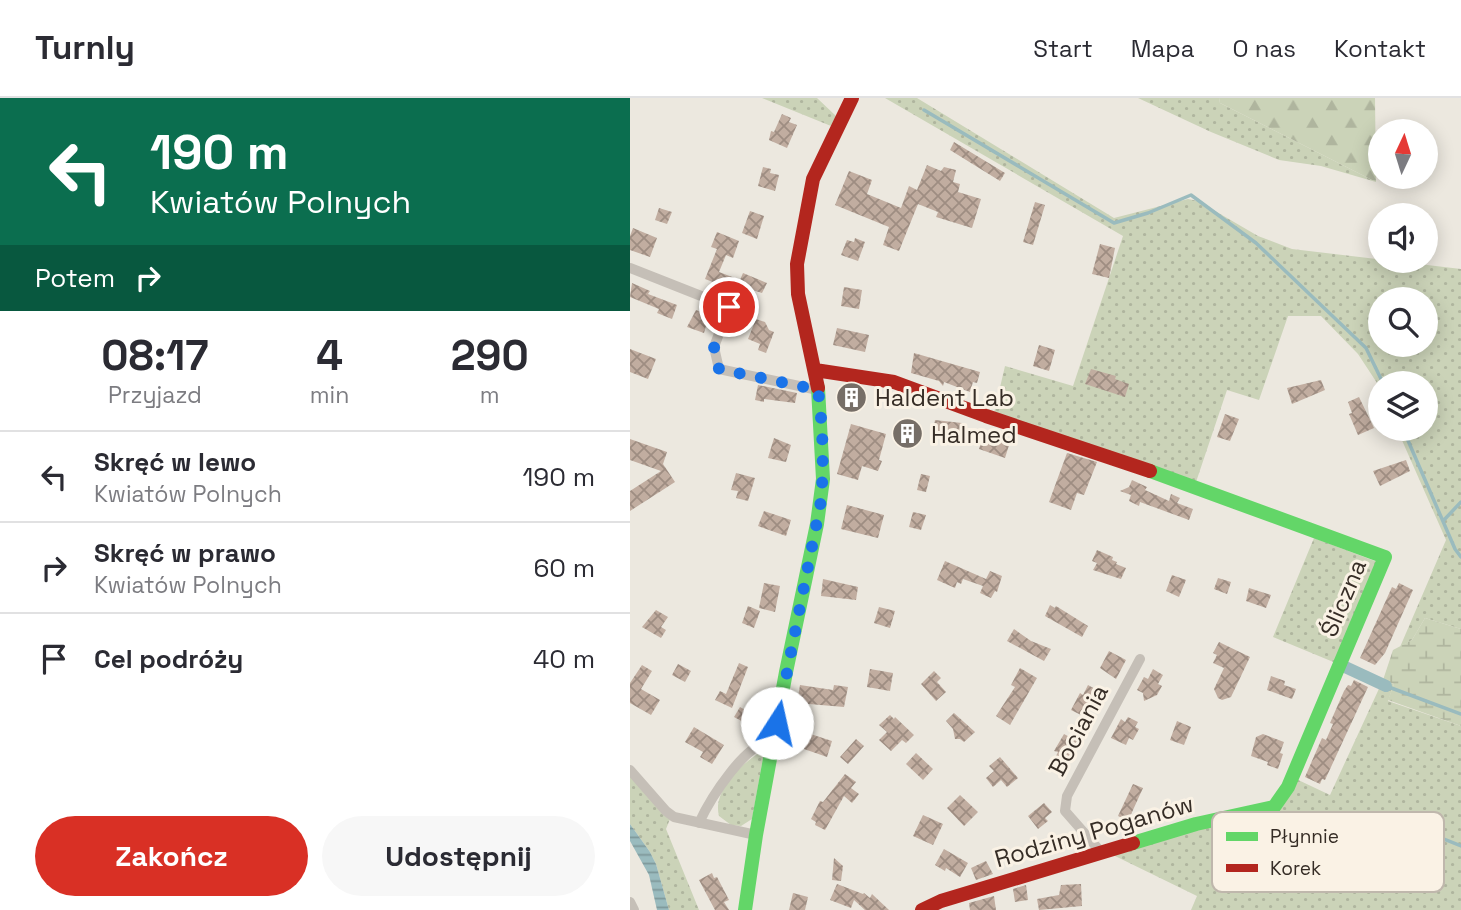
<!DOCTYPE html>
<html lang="pl">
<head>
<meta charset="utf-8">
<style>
  :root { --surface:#fff; --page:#f7f7f7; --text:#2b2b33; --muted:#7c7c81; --line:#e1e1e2; --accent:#d93025 }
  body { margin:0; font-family:"Space Grotesk",sans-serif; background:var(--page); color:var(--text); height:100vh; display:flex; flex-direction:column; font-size:26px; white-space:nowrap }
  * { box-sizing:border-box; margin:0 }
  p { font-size:23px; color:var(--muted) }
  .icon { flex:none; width:38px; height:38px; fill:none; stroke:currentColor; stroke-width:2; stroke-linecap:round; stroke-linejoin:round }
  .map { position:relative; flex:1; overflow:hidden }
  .sheet { display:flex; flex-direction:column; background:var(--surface); width:630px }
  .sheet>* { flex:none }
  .banner { background:#0b6e4f; color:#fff; overflow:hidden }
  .needle { width:46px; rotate:4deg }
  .fabs { position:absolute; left:738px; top:21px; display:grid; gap:14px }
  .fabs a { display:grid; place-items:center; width:70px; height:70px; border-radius:50%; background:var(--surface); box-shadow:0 4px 18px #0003; font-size:35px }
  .pin { position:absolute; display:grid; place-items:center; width:60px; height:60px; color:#fff; margin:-30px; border:4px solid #fff; border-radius:50%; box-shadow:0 2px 7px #0007 }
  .me { position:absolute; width:77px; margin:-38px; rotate:10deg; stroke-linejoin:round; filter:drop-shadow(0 0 5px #0008) }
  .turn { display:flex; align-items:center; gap:24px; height:147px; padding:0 35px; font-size:32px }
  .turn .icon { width:91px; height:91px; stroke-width:2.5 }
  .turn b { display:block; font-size:49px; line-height:60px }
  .then { display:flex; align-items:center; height:66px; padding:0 35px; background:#0003; gap:14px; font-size:26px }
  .eta { display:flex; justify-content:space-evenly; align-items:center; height:119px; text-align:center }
  .eta b { font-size:42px; font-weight:700; line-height:49px }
  .button { display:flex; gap:14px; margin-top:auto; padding:14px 35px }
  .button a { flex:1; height:80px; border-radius:42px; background:var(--accent); color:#fff; font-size:28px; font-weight:700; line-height:80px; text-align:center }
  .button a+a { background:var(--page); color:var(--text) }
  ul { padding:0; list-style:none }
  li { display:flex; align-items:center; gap:21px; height:91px; padding:0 35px; border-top:2px solid var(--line) }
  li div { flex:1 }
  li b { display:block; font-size:26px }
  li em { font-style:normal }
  header { display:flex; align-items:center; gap:42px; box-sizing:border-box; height:98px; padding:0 35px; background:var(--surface); border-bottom:2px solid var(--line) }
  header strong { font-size:33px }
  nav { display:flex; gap:38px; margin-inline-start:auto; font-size:24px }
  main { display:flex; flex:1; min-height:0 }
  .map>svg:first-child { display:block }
  .grass { fill:url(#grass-dots); fill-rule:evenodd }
  .forest { fill:url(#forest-firs) }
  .wetland { fill:url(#wetland-marsh) }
  .water { fill:url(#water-rules) }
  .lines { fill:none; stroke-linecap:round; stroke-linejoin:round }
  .stream { stroke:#9abbbe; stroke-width:3.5 }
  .canal { stroke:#9abbbe; stroke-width:12 }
  .building { fill:url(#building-cross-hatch) }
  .street { stroke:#c5bfb7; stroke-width:10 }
  .fast { stroke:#63d668; stroke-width:14 }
  .jam { stroke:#b3261e; stroke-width:14 }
  .route { stroke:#1a73e8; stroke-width:12; stroke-dasharray:0 21.6 }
  .labels { text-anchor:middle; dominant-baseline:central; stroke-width:6; stroke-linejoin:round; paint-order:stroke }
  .poi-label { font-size:24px; fill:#362d26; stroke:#faf2e5; text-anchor:start }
  .street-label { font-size:24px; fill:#362d26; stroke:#faf2e5 }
  .key { fill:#faf2e5; stroke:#bfb7ac; stroke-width:2 }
  .key-label { font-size:19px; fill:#362d26 }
</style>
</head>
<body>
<header>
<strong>Turnly</strong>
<nav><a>Start</a><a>Mapa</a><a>O nas</a><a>Kontakt</a></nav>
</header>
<main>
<section class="sheet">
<div class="banner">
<div class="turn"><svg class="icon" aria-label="left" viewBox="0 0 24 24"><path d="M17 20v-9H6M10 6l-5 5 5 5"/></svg><div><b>190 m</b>Kwiatów Polnych</div></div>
<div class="then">Potem<svg class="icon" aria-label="right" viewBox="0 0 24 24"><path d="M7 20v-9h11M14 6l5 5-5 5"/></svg></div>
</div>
<div class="eta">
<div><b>08:17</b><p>Przyjazd</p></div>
<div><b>4</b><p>min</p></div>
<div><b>290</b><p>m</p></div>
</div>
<ul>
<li><svg class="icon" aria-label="left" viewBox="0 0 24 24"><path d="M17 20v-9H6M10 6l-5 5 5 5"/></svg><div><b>Skręć w lewo</b><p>Kwiatów Polnych</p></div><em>190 m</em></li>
<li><svg class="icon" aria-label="right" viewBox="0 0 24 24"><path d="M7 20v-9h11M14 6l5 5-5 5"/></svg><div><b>Skręć w prawo</b><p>Kwiatów Polnych</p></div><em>60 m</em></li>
<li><svg class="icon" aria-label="arrive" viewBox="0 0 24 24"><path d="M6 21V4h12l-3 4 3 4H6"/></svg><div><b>Cel podróży</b></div><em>40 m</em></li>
</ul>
<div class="button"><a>Zakończ</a><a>Udostępnij</a></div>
</section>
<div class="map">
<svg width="831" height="812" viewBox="0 0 831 812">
  <defs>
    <pattern id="grass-dots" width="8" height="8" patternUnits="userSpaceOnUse" patternTransform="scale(1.75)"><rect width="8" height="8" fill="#cbd3b8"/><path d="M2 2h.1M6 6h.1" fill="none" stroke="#afb59e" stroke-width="1.8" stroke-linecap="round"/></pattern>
    <pattern id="forest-firs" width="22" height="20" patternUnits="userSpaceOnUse" patternTransform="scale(1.75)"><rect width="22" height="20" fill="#cbd3b8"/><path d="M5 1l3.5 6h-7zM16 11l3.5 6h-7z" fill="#afb59e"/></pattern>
    <pattern id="wetland-marsh" width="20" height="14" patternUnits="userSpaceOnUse" patternTransform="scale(1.75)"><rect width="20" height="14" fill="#cbd3b8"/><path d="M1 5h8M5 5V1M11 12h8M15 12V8" fill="none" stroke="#afb59e"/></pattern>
    <pattern id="water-rules" width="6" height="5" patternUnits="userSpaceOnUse" patternTransform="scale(1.75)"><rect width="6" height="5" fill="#9abbbe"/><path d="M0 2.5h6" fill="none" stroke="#7e989a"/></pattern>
    <pattern id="building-cross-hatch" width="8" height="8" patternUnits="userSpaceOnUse" patternTransform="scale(1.75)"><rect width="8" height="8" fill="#c1ada0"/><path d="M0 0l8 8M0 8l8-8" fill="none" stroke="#9e8d82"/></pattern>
  </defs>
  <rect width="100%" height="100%" fill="#ece8df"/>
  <!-- grass -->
  <path class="grass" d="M132 0H187L206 18 201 28Z
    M255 0H287L484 120 558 101 568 103 628 138 662 151 831 171V531L795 520 782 542 770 549 816 442 767 331H796V285H751V291L728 256 691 218H658L629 302 597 292 565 387 364 315 375 268 443 288 493 138ZM751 201H796V247H751Z
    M508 0H589L590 5 746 84 691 68 649 62 581 34Z
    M684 440 758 468 713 568 643 539Z
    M753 582 764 586 758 603 831 628V812H561L567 798 483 757 566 730 648 711 664 680 700 697Z
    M132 653 134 655 122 721 111 728 101 727 89 718C82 693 112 665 132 653Z
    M0 676 40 721 36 731 69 812H39L26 766 20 754 0 726Z"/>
  <!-- forest -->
  <path class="forest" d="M589 0H745L746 84 590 5Z"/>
  <!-- wetland -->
  <path class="wetland" d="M795 520 831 531V628L758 602 764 586 753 582 763 552 782 542Z"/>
  <!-- water -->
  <path class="water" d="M0 726 20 754 26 766 39 812H27L19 777 0 743Z"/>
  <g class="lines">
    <!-- stream -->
    <path class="stream" d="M294 12 484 125 518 115 561 97 626 145 736 250 753 285
      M773 331 825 451 831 459
      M813 423 831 404
      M756 588 831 616
      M756 718 831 748"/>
    <!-- canal -->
    <path class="canal" d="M713 568 756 588"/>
  </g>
  <!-- building -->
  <path class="building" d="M152 16 161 20 159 24 167 27 157 50 139 42 141 33 144 34Z
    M324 44 375 75 370 83 320 52Z
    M297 67 311 73 314 69 326 72 323 84 330 86 328 94 351 101 342 130 306 119 308 114 288 106 269 153 253 147 259 129 205 107 219 73 242 82 237 96 271 110 279 88 287 92Z
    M133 69 141 71 140 75 149 77 145 93 128 88Z
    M405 104 415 107 403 147 393 144Z
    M29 110 42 114 37 126 25 122Z
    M120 113 134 118 127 141 112 135Z
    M3 130 27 140 20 159 0 152V138Z
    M87 134 109 143 103 160 96 157 89 174 110 182 113 175 137 185 132 195 122 192 119 201 104 196 106 193 75 181 87 151 81 149Z
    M225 140 235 144 228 163 211 157 217 142 224 144Z
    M470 146 485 150 479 180 462 176Z
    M2 185 20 193 18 196 47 207 42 221 27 215 29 211 0 199Z
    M214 189 232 192 229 211 211 208Z
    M66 212 79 217 74 235 57 229Z
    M126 221 135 224 139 232 144 234 136 255 128 252 130 246 118 241Z
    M207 230 239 237 235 254 203 247Z
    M409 247 425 252 419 273 403 268Z
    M0 251 26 261 18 281 0 274Z
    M284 255 350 274 347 285 343 284 340 294 314 284 313 288 309 283 281 275Z
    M461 271 486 278 485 281 499 286 495 299 455 286Z
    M691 282 695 292 662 306 657 290Z
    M128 287 167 295 165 305 134 301V304L125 302Z
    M211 289 234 290 233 309 210 308Z
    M729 299 744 330 728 337 719 316 722 315 718 304Z
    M595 316 609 321 600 343 587 339Z
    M305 322 332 325 330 338 303 333Z
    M273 325 289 328 287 341 283 340 282 348 265 345 267 332 272 329Z
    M221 326 256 336 249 362 252 363 248 373 232 368 228 382 207 376Z
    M354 336 380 344 375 360 349 351Z
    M144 340 161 347 156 364 138 360Z
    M0 341 37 354 33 366 45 384 0 413V393L31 373 0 362Z
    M437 355 467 364 454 397 447 395 441 412 419 404Z
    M776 362 780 373 750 388 743 373Z
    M106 375 125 380 118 403 106 400 108 393 101 392Z
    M291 376 300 378 296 394 287 392Z
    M502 382 517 389 515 392 539 403 541 396 550 400 547 405 563 411 559 422 510 404 509 408 499 403 501 397 490 393 499 389Z
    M217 407 254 417 248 440 211 431Z
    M134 413 161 422 156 438 128 428Z
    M283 414 296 417 291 432 279 429Z
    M467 452 483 459 482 462 487 464 486 466 496 470 491 481 463 472 467 465 462 463Z
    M315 463 356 481 360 473 372 478 367 494 365 493 361 500 350 495 353 488 333 481 331 486 327 484 325 490 307 482Z
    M542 477 556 482 549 499 536 493Z
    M588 480 601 484 597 496 584 491Z
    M193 481 228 489 226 502 191 498Z
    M134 485 150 488 145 514 129 510Z
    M769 485 783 492 755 555 745 567 730 560 762 489 766 491Z
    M619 490 641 497 636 510 616 503Z
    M420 507 425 510 426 508 458 528 452 539 415 518Z
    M118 508 130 513 124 530 112 525Z
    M249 509 265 513 260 530 244 525Z
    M26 512 38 519 31 529 36 532 31 540 12 529Z
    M384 531 401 543 421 551 414 563 377 543Z
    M589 544 620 559 601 599 592 602 588 600 584 591 594 570 583 565 587 557 583 555Z
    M479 553 496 562 486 581 470 570Z
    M109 565 118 569 102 610 85 602 90 593 96 596Z
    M48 566 61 573 55 584 42 577Z
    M12 567 22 573 11 591 30 602 21 617 0 605V585Z
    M390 570 407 580 380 627 366 618 385 589 381 587Z
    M240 571 263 575 260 593 237 589Z
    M523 571 533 577 528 586 532 588 527 597 514 603 513 595 507 592 514 579 518 581Z
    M304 573 311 580 307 584 316 594 306 603 291 586Z
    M641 578 655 583 654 587 666 591 662 601 637 592Z
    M724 582 738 589 695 682 692 681 690 686 675 679 692 640 696 642 703 626 700 625 714 593 718 587 721 588Z
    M170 587 203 592 204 587 218 589 214 609 167 605Z
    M458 587 467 592 455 619 441 612 450 595 453 597Z
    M110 609 126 618 121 628 104 619Z
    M324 615 345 634 334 644 330 641H325L323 631 316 623Z
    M260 617 264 621 265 619 284 637 276 645 272 642 261 653 249 642 257 634 249 627Z
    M498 619 508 624 505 629 509 631 503 642 499 640 496 647 481 640 491 621 495 624Z
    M547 623 561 629 554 647 540 642Z
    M64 629 94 647 82 666 70 659 73 654 55 644Z
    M159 629 202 643 197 659 154 644Z
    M434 636 447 643 437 665 426 658 428 654 424 653Z
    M633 636 654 644 650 655 653 656 648 671 637 667 638 664 621 658 626 639Z
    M226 641 234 648 218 666 210 659Z
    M286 655 303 671 293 682 276 666Z
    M370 659 388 680 377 689 371 682 363 689 356 680 364 673 359 668Z
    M215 676 226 684 221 690 229 696 222 705 214 698 195 732 185 727 186 724 181 721 190 703 193 704Z
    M503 686 513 690 498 723 488 718Z
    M330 697 348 714 334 728 317 710Z
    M414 705 422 714 415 720 418 723 408 731 398 718Z
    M293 717 313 726 303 747 283 738Z
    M314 751 338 765 330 779 316 770 315 773 305 767Z
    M204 760 213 768 211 783 202 782Z
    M356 763 363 776 346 782 341 770Z
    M82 775 84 780 87 779 99 802 94 804 99 812H85L69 782Z
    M207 786 233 796 234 795 240 800 242 796 259 812H235L224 802 221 810 200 802Z
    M451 786 452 808 409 812 407 801 429 797 431 787Z
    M396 787 398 802 385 804 383 791Z
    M163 795 178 799 175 812H159Z
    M364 798 366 812H340L339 805Z"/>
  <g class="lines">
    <!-- street -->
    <path class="street" d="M0 170 99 209 84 249 89 271 188 292
      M0 672 36 713 44 719 126 737
      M69 725C80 701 116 643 143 643
      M471 754 435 713 437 698 510 561
      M0 804 4 812"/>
    <!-- fast -->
    <path class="fast" d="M503 745 566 726 644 709 658 689 755 459 520 373
      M115 812 126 737 156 574 187 426 193 381 188 290"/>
    <!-- jam -->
    <path class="jam" d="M185 272 264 284 356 318 520 373
      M188 290 168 196 167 166 183 81 222 0
      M292 812 311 803 503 745"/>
  </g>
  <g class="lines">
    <!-- route -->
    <path class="route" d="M99 209 84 249 89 271 188 292C193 329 194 366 191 403L147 625"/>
  </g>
  <!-- icons -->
  <defs>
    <symbol id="building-disc" viewBox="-11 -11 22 22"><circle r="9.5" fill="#766e67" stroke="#faf2e5"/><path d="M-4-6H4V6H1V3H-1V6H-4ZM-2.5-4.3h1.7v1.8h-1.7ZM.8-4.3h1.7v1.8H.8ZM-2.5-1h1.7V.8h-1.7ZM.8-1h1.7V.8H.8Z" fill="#fff"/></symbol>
  </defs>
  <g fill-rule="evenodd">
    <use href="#building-disc" x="204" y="282" width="35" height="35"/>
    <use href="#building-disc" x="260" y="318" width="35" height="35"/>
  </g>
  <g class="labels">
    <!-- poi labels -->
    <g class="poi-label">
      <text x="245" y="299">Haldent Lab</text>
      <text x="301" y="336">Halmed</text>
    </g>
    <!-- street labels -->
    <g class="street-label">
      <text transform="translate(713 500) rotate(-67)">Śliczna</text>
      <text transform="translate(448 632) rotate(-62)">Bociania</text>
      <text transform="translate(464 733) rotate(-16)">Rodziny Poganów</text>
    </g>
  </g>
  <!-- legend -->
  <rect x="582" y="714" width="232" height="80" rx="10" class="key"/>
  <rect x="596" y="734" width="32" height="9" fill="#63d668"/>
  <rect x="596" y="766" width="32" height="8" fill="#b3261e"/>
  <g class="key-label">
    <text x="640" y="745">Płynnie</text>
    <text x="640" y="777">Korek</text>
  </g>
</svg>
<div class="fabs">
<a><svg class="needle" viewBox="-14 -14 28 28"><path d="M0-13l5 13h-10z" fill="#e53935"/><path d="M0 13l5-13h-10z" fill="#7c7c81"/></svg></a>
<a><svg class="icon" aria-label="sound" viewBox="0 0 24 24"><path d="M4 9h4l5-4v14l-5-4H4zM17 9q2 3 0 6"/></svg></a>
<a><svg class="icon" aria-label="search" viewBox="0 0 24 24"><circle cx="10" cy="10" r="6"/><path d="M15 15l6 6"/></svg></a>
<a><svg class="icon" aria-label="layers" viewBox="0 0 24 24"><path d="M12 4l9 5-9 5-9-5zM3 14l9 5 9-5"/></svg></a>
</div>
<div class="pin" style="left:99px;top:209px;background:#d93025"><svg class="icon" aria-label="arrive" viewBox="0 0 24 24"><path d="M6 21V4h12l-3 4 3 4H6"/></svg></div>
<svg class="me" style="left:147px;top:625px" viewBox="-20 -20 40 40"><circle r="19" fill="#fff"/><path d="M0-13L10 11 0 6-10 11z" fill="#1a73e8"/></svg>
</div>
</main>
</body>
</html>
